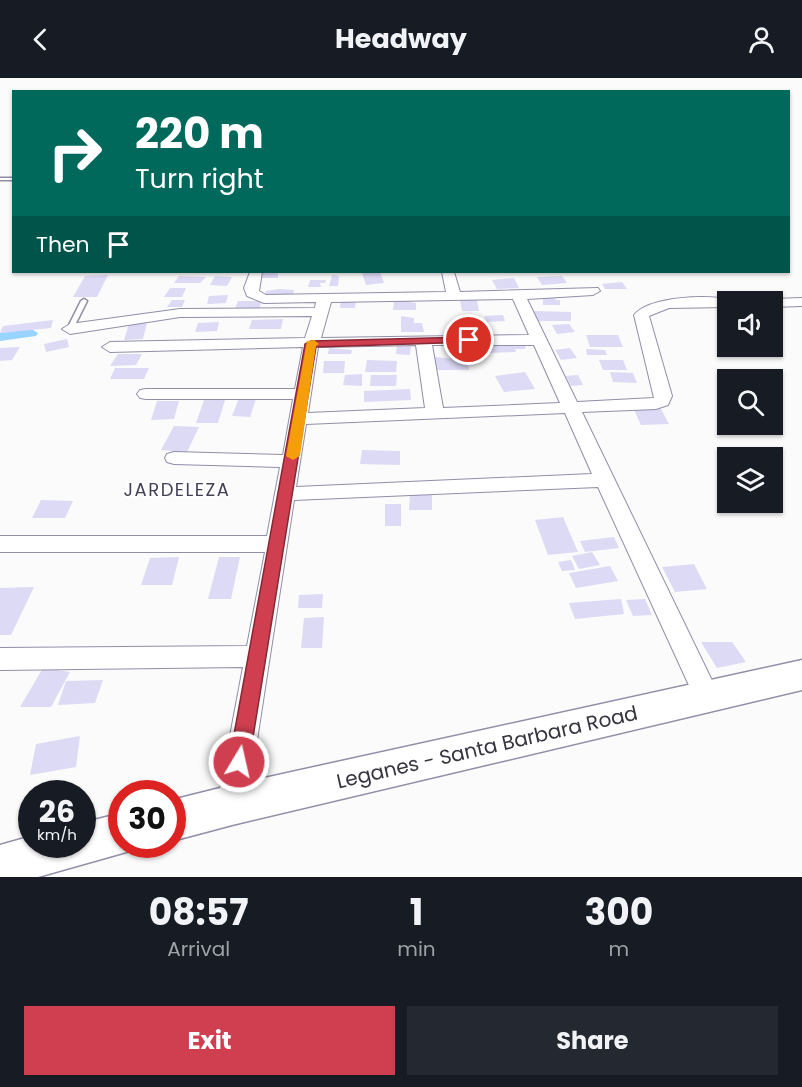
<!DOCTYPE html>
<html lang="en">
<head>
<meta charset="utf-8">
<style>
  :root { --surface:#171b24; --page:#242831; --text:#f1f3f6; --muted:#9ea1a6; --accent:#d03f50 }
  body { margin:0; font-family:Poppins,sans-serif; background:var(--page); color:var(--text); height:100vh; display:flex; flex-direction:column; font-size:22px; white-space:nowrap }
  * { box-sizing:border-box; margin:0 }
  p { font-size:20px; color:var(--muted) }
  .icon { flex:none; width:33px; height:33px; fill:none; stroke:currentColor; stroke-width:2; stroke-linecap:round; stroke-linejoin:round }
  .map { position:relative; height:799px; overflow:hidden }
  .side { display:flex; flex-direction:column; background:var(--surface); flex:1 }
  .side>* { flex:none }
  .top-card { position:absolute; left:12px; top:12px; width:778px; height:183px; border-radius:0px; box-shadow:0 2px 4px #0004; background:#00695c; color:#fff; overflow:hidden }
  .fabs { position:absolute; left:717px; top:213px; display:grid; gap:12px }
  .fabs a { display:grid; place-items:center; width:66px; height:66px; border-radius:0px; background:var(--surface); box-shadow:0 2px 4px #0004; font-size:30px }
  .speed { position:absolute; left:18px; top:702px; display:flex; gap:12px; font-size:30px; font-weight:700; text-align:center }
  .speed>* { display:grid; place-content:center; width:78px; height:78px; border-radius:50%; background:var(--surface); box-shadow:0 2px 4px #0004; line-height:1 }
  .speed small { font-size:15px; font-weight:400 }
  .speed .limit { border:9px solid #d22; background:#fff; color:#111 }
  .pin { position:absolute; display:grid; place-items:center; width:51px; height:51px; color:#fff; margin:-26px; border:3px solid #fff; border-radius:50%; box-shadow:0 2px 6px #0007 }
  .me { position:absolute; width:66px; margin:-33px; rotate:9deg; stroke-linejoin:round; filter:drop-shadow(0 0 4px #0008) }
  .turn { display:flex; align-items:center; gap:21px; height:126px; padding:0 24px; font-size:27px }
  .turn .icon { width:78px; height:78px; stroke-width:2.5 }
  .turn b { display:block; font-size:42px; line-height:51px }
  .then { display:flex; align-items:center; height:57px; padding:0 24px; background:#0003; gap:12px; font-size:22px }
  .eta { display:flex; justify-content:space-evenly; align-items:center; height:102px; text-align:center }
  .eta b { font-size:36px; font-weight:700; line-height:42px }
  .primary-button { display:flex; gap:12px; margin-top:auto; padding:12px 24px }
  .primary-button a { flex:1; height:69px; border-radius:0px; background:var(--accent); color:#fff; font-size:24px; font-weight:700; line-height:69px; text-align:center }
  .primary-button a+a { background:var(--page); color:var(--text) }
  header { display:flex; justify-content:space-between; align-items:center; height:78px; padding:0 24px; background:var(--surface); font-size:27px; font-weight:700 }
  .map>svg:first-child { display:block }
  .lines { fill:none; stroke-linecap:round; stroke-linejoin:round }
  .canal { fill:#99d4fe; fill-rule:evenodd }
  .building { fill:#dddaf6 }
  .lane-casing { stroke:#918ea8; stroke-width:3 }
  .street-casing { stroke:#918ea8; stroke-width:2 }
  .secondary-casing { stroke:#918ea8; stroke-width:3 }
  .lane { fill:#fff; fill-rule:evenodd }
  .street { fill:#fff; fill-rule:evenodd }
  .secondary { fill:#fff; fill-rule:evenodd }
  .route { fill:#d03f50; stroke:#872934; stroke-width:1.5 }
  .slow { fill:#f59e0b }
  .labels { text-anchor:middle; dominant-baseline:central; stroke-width:4.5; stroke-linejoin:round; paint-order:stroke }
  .neighbourhood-label { font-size:18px; letter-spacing:1.5px; fill:#434057; stroke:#fff }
  .near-street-label { font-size:20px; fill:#35343f; stroke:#fff }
</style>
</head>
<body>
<header><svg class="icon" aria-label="back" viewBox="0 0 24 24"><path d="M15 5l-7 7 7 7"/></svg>Headway<svg class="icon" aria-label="person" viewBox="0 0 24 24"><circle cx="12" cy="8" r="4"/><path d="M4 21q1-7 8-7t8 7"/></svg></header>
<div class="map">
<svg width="802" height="799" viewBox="0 0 802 799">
  <rect width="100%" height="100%" fill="#fafbfa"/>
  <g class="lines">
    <!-- canal -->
    <path class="canal" d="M31 251 38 255 36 258 0 263V255Z"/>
  </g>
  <!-- building -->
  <path class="building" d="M262 194H278V200H261Z
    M380 194 384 205 366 207 362 195Z
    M108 197 97 219H73L85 198Z
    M332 197 339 198 338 208H329Z
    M179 198 206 199 200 205H174Z
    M215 198 232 199 227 208 210 207Z
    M562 198 567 205 542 207 537 199Z
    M514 200 519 210 497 211 492 202Z
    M310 202H326L325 205H320L321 209H308Z
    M622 204 627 211H605L602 206Z
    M170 210H186L182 219H164Z
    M279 211 294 212 293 216H265L266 213Z
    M228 217 226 225 207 226 209 218Z
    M543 218H556L555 222H560V227H543Z
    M394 221H411L409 224 416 225V232H393Z
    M172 222H185L182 229H167Z
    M341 222H356L355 230H340Z
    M460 222H477L479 233H462Z
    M238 223H262L259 231H235Z
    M534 233 571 234V243H535Z
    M503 237 505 243 487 244 484 238Z
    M401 238 414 240V245H422L424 254H401Z
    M283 241 281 251H249L252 242Z
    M53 242 51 250 0 255 3 248Z
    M219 244 217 253 195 254 198 245Z
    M147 245 143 261 124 262 129 246Z
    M569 246 575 254 557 256 552 247Z
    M586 257H618L623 269H590Z
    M67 261 69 269 46 274 44 266Z
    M523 263 526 271H515L516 274 483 275 481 268H487L488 264Z
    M397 266H411L410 277 396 276Z
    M447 266H471L473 276 449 277Z
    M20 269 12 282 0 283V270Z
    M329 270 352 272 351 276H328Z
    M570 270 577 280 561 282 555 272Z
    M586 271 605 272 607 277H587Z
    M118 276H142L136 287 110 288Z
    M435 279 467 282 469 292H436Z
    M367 282 397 283 396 294H365Z
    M599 282H623L627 292H603Z
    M324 283H345L344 295H323Z
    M115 290H149L144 301H110Z
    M525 294 535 311 504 314 495 298Z
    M610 294 633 295 637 305 613 304Z
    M362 296V308L343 307 345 297Z
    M371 297H397L396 308H370Z
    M578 297 583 307 571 308 566 298Z
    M410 311 411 322 364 324V313Z
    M239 320 256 321 250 339 232 338Z
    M204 322H225L218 345H196Z
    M157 323H179L174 341 151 342Z
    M661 331 669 346 641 347 634 332Z
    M174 348 199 349 187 374 161 372Z
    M362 372 400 373V387L360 386Z
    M410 416 432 417V432H409Z
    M41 422 73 423 65 440H32Z
    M385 426H401V448H385Z
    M563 439 578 474 548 477 535 442Z
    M614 459 619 470 585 474 580 463Z
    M592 474 600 487 579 491 572 478Z
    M179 479 172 507H141L150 480Z
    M219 479H240L231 521H208Z
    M571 482 575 492 562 493 558 484Z
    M694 486 707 511 675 514 662 489Z
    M610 488 618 503 576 510 569 495Z
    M34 509 11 557H0V510Z
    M323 516 322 530H298L299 517Z
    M621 521 624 536 575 541 569 525Z
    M645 521 652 537 633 538 626 522Z
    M324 539 322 570H301L304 540Z
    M701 564H732L746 584 717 590Z
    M43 590 70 594 51 629H20Z
    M103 602 95 625 58 627 66 603Z
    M80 658 76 689 30 697 36 666Z"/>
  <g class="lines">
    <defs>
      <path id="lane" d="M0 100H14V102H0Z
        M84 221 87 223 73 251 70 253 68 252 67 251 81 223Z"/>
      <path id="street" d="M250 194H262L259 213 266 217 446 214 442 194H454L460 214 598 210 600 213 593 217 527 221 577 324 654 320 634 237C649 218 710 216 733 222L734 224H728V229L669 230 649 238 672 318 668 327 656 331 582 334 720 619 716 627 707 631 698 627 598 409 294 422 247 727 242 737 232 742 222 737 217 727 243 589 0 592V570L247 568 265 474H0V458H267L280 389 174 386 167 384 165 380 167 376 174 374 283 377 293 321H146L140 320 137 316 140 312 146 311H295L303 269 110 274 102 269 110 264 305 260 312 238 180 239 70 256 62 251 70 246 180 231 315 230 316 224 264 225 247 218 244 210ZM513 221 529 257 321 260 331 224ZM416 267 425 330 308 335 318 269ZM432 267H534L560 325 443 330ZM565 335 592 396 296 409 306 346Z
        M802 220V228L772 229V224H766L772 221Z"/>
      <path id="secondary" d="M802 582V612L232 747 172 763V722L232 707Z
        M122 735V766H138L137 771 38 799H0V767L32 758V766H82V745Z"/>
    </defs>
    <!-- lane casing -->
    <use href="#lane" class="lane-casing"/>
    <!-- street casing -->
    <use href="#street" class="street-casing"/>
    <!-- secondary casing -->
    <use href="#secondary" class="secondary-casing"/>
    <!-- lane -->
    <use href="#lane" class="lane"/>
    <!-- street -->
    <use href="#street" class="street"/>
    <!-- secondary -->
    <use href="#secondary" class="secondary"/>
  </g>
  <!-- route -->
  <path class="route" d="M469 259 473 260V264L316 269 249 684 246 691 239 694 232 691 229 684 305 266 311 263Z"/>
  <!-- slow -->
  <path class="slow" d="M307 263 314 262 319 266 316 268 300 378 293 382 286 378Z"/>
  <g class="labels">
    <!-- neighbourhood labels -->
    <g class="neighbourhood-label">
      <text x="177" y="411">JARDELEZA</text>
    </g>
    <!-- near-street labels -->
    <g class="near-street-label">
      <text transform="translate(487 669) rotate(-13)">Leganes - Santa Barbara Road</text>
    </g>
  </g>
</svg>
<div class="fabs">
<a><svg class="icon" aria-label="sound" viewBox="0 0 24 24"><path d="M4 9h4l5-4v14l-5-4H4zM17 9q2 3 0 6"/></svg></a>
<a><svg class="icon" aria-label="search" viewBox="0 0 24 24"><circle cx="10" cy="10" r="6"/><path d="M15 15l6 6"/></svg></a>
<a><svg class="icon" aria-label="layers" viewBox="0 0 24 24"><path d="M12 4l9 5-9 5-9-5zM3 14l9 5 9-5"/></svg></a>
</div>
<div class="speed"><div>26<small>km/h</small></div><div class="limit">30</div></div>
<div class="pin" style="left:469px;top:262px;background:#d93025"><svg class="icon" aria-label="arrive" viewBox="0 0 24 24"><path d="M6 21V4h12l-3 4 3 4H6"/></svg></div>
<svg class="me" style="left:239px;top:684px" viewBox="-20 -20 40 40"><circle r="17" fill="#d03f50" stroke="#fff" stroke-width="3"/><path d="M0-11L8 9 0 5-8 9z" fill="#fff"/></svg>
<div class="top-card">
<div class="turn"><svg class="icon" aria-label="right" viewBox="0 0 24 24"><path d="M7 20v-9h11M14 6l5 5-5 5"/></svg><div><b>220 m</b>Turn right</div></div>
<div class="then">Then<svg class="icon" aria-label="arrive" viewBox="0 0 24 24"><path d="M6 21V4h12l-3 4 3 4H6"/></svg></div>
</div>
</div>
<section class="side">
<div class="eta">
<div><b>08:57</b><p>Arrival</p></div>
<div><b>1</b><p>min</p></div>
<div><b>300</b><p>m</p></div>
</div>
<div class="primary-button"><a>Exit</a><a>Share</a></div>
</section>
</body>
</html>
